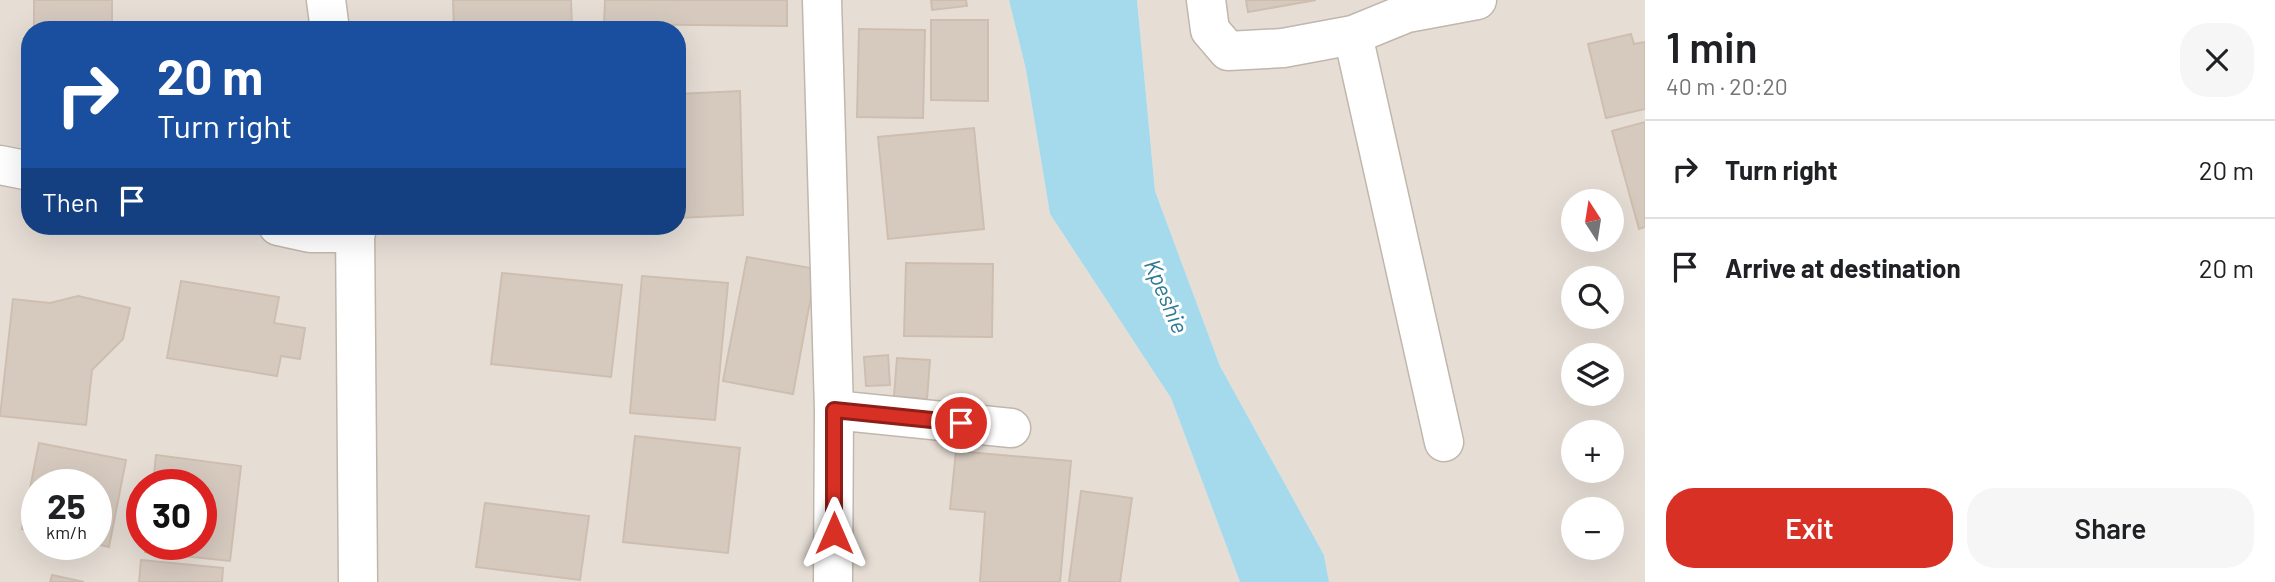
<!DOCTYPE html>
<html lang="en">
<head>
<meta charset="utf-8">
<style>
  :root { --surface:#fff; --page:#f6f6f6; --text:#202124; --muted:#757577; --line:#e0e0e0; --accent:#d93025 }
  body { margin:0; font-family:Barlow,sans-serif; background:var(--page); color:var(--text); height:100vh; display:flex; flex-direction:column; font-size:26px; white-space:nowrap }
  * { box-sizing:border-box; margin:0 }
  p { font-size:23px; color:var(--muted) }
  .icon { flex:none; width:38px; height:38px; fill:none; stroke:currentColor; stroke-width:2; stroke-linecap:round; stroke-linejoin:round }
  .map { position:relative; flex:1; overflow:hidden }
  .panel { display:flex; flex-direction:column; background:var(--surface); width:630px }
  .panel>* { flex:none }
  .top-card { position:absolute; left:21px; top:21px; width:665px; height:214px; border-radius:28px; box-shadow:0 7px 28px #0002; background:#1a4fa0; color:#fff; overflow:hidden }
  .needle { width:46px; rotate:348deg }
  .buttons { position:absolute; left:1561px; top:189px; display:grid; gap:14px }
  .buttons a { display:grid; place-items:center; width:63px; height:63px; border-radius:50%; background:var(--surface); box-shadow:0 7px 28px #0002; font-size:35px }
  .speed { position:absolute; left:21px; top:469px; display:flex; gap:14px; font-size:35px; font-weight:700; text-align:center }
  .speed>* { display:grid; place-content:center; width:91px; height:91px; border-radius:50%; background:var(--surface); box-shadow:0 7px 28px #0002; line-height:1 }
  .speed small { font-size:18px; font-weight:400 }
  .speed .limit { border:10px solid #d22; background:#fff; color:#111 }
  .pin { position:absolute; display:grid; place-items:center; width:60px; height:60px; color:#fff; margin:-30px; border:4px solid #fff; border-radius:50%; box-shadow:0 2px 7px #0007 }
  .me { position:absolute; width:77px; margin:-38px; rotate:0deg; stroke-linejoin:round; filter:drop-shadow(0 0 5px #0008) }
  .turn { display:flex; align-items:center; gap:24px; height:147px; padding:0 21px; font-size:32px }
  .turn .icon { width:91px; height:91px; stroke-width:2.5 }
  .turn b { display:block; font-size:49px; line-height:60px }
  .then { display:flex; align-items:center; height:66px; padding:0 21px; background:#0003; gap:14px; font-size:26px }
  .round { display:grid; place-items:center; flex:none; width:74px; height:74px; border-radius:28px; background:var(--page) }
  .overview { display:flex; align-items:center; justify-content:space-between; height:119px; padding:0 21px }
  h1 { font-size:42px; font-weight:600; line-height:52px }
  .button { display:flex; gap:14px; margin-top:auto; padding:14px 21px }
  .button a { flex:1; height:80px; border-radius:28px; background:var(--accent); color:#fff; font-size:28px; font-weight:600; line-height:80px; text-align:center }
  .button a+a { background:var(--page); color:var(--text) }
  ul { padding:0; list-style:none }
  li { display:flex; align-items:center; gap:21px; height:98px; padding:0 21px; border-top:2px solid var(--line) }
  li div { flex:1 }
  li b { display:block; font-size:26px }
  li em { font-style:normal }
  main { display:flex; flex:1; min-height:0 }
  .map>svg:first-child { display:block }
  .residential { fill:#e6ded5; fill-rule:evenodd }
  .water { fill:#a5daed }
  .building { fill:#d6cabf; stroke:#cebeb0; stroke-width:2 }
  .lines { fill:none; stroke-linecap:round; stroke-linejoin:round }
  .minor-casing { stroke:#c0b6ac; stroke-width:41 }
  .minor { stroke:#fff; stroke-width:38 }
  .route-casing { stroke:#8d1f18; stroke-width:18 }
  .route { stroke:#d93025; stroke-width:12 }
  .labels { text-anchor:middle; dominant-baseline:central; stroke-width:6; stroke-linejoin:round; paint-order:stroke }
  .water-label { font-size:23px; font-style:italic; fill:#2f7a95; stroke:#fff }
</style>
</head>
<body>
<main>
<div class="map">
<svg width="1645" height="582" viewBox="0 0 1645 582">
  <rect width="100%" height="100%" fill="#f2ede6"/>
  <!-- residential -->
  <path class="residential" d="M0 0H1009L1026 70 1050 214 1171 398 1240 582H0ZM30 30H677V226H30ZM37 485H96V544H37ZM142 485H201V544H142Z
    M1137 0H1645V582H1329L1324 555 1220 366 1155 191ZM1573 201H1612V240H1573ZM1573 278H1612V317H1573ZM1573 355H1612V394H1573ZM1573 432H1612V471H1573ZM1573 509H1612V548H1573Z"/>
  <!-- water -->
  <path class="water" d="M1009 0H1137L1155 191 1220 366 1324 555 1329 582H1240L1171 398 1050 214 1026 70Z"/>
  <!-- building -->
  <path class="building" d="M34 0H112V30H34Z
    M453 0H571L572 30H454Z
    M605 0H787V26L604 24Z
    M931 0H966L967 6 932 10Z
    M1246 0H1316L1248 12Z
    M931 20H988V101L931 100Z
    M859 29 925 30 923 118 857 117Z
    M1631 34 1634 44 1645 42V109L1606 118 1588 44Z
    M740 91 743 215 677 218V94Z
    M1645 122V227L1639 229 1612 131Z
    M974 128 984 229 888 239 878 137Z
    M747 257 816 269 793 394 723 381Z
    M906 263 993 264 992 337 904 336Z
    M502 273 622 285 611 377 491 364Z
    M642 276 728 283 715 420 630 413Z
    M181 281 279 297 274 323 305 328 300 359 281 356 277 376 167 358Z
    M78 296 130 308 123 339 92 370 86 425 0 416 13 299 50 303Z
    M888 355 890 385 866 386 864 357Z
    M897 358 930 360 927 399 894 396Z
    M635 436 740 448 728 553 623 542Z
    M39 443 126 460 109 547 96 544V485H37V532L22 529Z
    M956 451 1071 461 1060 582H980L985 512 950 509Z
    M156 455 241 466 230 561 145 552 146 544H201V485H153Z
    M1081 491 1132 498 1120 582H1069Z
    M485 503 589 516 580 580 476 567Z
    M141 560 223 568 222 582H139Z
    M52 575 84 582H50Z"/>
  <g class="lines">
    <defs>
      <path id="minor" d="M326 0 330 30
        M822 0 834 410 833 582
        M1206 0 1210 30 1228 51 1283 48 1353 35 1407 13 1477 0
        M1353 35 1444 442
        M0 165 30 171
        M278 226 310 233H356
        M355 226 358 582
        M834 410 1011 428"/>
    </defs>
    <!-- minor casing -->
    <use href="#minor" class="minor-casing"/>
    <!-- minor -->
    <use href="#minor" class="minor"/>
  </g>
  <g class="lines">
    <defs>
      <path id="route" d="M834 533V410L961 423"/>
    </defs>
    <!-- route casing -->
    <use href="#route" class="route-casing"/>
    <!-- route -->
    <use href="#route" class="route"/>
  </g>
  <g class="labels">
    <!-- water labels -->
    <g class="water-label">
      <text transform="translate(1167 296) rotate(67)">Kpeshie</text>
    </g>
  </g>
</svg>
<div class="buttons">
<a><svg class="needle" viewBox="-14 -14 28 28"><path d="M0-13l5 13h-10z" fill="#e53935"/><path d="M0 13l5-13h-10z" fill="#757577"/></svg></a>
<a><svg class="icon" aria-label="search" viewBox="0 0 24 24"><circle cx="10" cy="10" r="6"/><path d="M15 15l6 6"/></svg></a>
<a><svg class="icon" aria-label="layers" viewBox="0 0 24 24"><path d="M12 4l9 5-9 5-9-5zM3 14l9 5 9-5"/></svg></a>
<a>+</a>
<a>−</a>
</div>
<div class="speed"><div>25<small>km/h</small></div><div class="limit">30</div></div>
<div class="pin" style="left:961px;top:423px;background:#d93025"><svg class="icon" aria-label="arrive" viewBox="0 0 24 24"><path d="M6 21V4h12l-3 4 3 4H6"/></svg></div>
<svg class="me" style="left:834px;top:533px" viewBox="-20 -20 40 40"><path d="M0-17L14 15 0 8-14 15z" fill="#d93025" stroke="#fff" stroke-width="4"/></svg>
<div class="top-card">
<div class="turn"><svg class="icon" aria-label="right" viewBox="0 0 24 24"><path d="M7 20v-9h11M14 6l5 5-5 5"/></svg><div><b>20 m</b>Turn right</div></div>
<div class="then">Then<svg class="icon" aria-label="arrive" viewBox="0 0 24 24"><path d="M6 21V4h12l-3 4 3 4H6"/></svg></div>
</div>
</div>
<section class="panel">
<div class="overview"><div><h1>1 min</h1><p>40 m · 20:20</p></div><a class="round"><svg class="icon" aria-label="close" viewBox="0 0 24 24"><path d="M6 6l12 12M18 6L6 18"/></svg></a></div>
<ul>
<li><svg class="icon" aria-label="right" viewBox="0 0 24 24"><path d="M7 20v-9h11M14 6l5 5-5 5"/></svg><div><b>Turn right</b></div><em>20 m</em></li>
<li><svg class="icon" aria-label="arrive" viewBox="0 0 24 24"><path d="M6 21V4h12l-3 4 3 4H6"/></svg><div><b>Arrive at destination</b></div><em>20 m</em></li>
</ul>
<div class="button"><a>Exit</a><a>Share</a></div>
</section>
</main>
</body>
</html>
